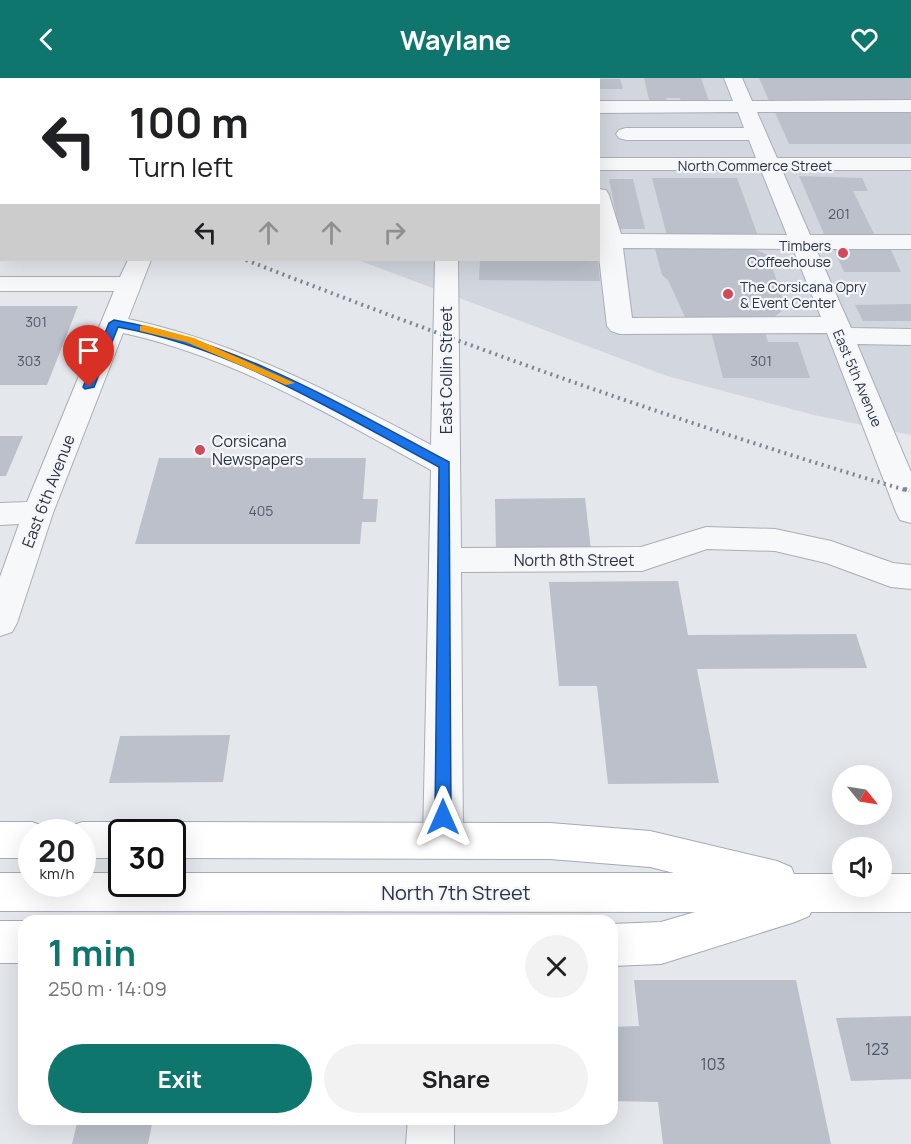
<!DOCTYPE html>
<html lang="en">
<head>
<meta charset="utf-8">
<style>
  :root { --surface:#fff; --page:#f2f2f2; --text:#202124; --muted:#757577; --accent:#0f766e }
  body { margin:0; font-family:Manrope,sans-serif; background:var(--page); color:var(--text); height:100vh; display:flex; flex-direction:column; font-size:22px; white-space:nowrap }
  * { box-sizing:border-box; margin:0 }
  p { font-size:20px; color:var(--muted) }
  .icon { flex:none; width:33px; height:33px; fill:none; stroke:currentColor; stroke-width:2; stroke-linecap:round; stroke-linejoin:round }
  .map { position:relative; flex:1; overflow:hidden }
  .drawer { position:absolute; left:18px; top:837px; width:600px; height:210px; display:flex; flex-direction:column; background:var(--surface); border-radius:18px; box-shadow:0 6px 24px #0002 }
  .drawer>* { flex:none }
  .guide { position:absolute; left:0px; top:0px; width:600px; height:183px; box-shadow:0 6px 24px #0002; background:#fff; color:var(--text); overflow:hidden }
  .needle { width:39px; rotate:120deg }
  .controls { position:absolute; left:832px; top:687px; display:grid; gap:12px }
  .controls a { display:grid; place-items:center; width:60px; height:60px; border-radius:50%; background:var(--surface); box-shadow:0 6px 24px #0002; font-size:30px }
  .speed { position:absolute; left:18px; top:741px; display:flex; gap:12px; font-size:30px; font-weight:700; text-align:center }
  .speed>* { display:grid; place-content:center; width:78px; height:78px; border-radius:50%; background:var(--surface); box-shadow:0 6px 24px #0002; line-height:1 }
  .speed small { font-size:15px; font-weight:400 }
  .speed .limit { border:3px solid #111; border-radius:9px; background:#fff; color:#111 }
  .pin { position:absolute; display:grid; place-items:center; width:51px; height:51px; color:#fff; margin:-62px -26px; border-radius:50% 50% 50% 0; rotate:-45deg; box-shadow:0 0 6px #0007 }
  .pin .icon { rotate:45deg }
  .me { position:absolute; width:66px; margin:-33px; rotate:0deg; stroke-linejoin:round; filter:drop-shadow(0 0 4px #0008) }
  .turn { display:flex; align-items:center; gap:21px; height:126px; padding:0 30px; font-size:27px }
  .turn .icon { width:78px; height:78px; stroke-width:2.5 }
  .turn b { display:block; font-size:42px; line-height:51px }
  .lanes { display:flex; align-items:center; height:57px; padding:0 30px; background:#0003; justify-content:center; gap:30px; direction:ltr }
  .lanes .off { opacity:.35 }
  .round { display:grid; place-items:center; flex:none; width:63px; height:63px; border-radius:32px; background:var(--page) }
  .head { display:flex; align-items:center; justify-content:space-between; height:102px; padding:0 30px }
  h1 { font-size:36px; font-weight:700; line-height:45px; color:var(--accent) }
  .button { display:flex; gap:12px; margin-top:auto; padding:12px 30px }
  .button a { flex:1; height:69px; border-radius:36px; background:var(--accent); color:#fff; font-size:24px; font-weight:700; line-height:69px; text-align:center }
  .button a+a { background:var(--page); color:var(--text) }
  header { display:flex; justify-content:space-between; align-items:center; height:78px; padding:0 30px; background:var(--accent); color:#fff; font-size:27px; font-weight:700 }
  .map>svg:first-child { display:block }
  .built { fill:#d2d6de }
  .building { fill:#bbc0ca }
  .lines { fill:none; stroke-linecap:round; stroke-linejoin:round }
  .minor-casing { stroke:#a9aeb7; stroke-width:2 }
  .major-casing { stroke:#a3abb8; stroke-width:2 }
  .minor { fill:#f7f8fa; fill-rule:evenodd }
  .major { fill:#fff; fill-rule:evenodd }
  .rail-far2 { stroke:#7d8696; stroke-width:3; stroke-dasharray:2 4; stroke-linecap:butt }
  .rail-far1 { stroke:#7d8696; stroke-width:4; stroke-dasharray:2 4.5; stroke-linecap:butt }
  .rail { stroke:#7d8696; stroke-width:4.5; stroke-dasharray:3 6; stroke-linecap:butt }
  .route { fill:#1a73e8; stroke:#114b97; stroke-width:1.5 }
  .slow { fill:#f59e0b }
  .poi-dot { fill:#d1495b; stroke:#f4f6f9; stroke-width:2 }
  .labels { text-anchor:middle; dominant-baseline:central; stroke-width:4.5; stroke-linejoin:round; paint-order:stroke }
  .far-street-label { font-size:14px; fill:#2b3445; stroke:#f4f6f9 }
  .number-label { font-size:14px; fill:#4f5766 }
  .far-poi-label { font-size:14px; fill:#2b3445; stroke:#f4f6f9; text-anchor:end }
  .street-label { font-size:16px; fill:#2b3445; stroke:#f4f6f9 }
  .poi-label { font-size:16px; fill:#2b3445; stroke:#f4f6f9; text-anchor:start }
  .near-number-label { font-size:16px; fill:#4f5766 }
  .near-street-label { font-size:20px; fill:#2b3445; stroke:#f4f6f9 }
</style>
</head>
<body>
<header><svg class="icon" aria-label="back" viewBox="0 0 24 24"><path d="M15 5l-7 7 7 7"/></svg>Waylane<svg class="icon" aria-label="heart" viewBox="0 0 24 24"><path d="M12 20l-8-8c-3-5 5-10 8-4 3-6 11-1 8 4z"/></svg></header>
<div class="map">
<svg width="911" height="1066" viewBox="0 0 911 1066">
  <rect width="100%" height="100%" fill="#e4e7ec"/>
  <!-- built -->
  <path class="built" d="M0 0H911V357L814 337 667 298 358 182H598V2H2L1 47Z"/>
  <!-- building -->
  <path class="building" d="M644 0H701L710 26H682L680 20H666L668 26H650Z
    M759 0H911V25H770Z
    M620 1 623 11H598V1Z
    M773 30H911V66H789Z
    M799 98 862 100 868 113H853L874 156H824Z
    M652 100H737L758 158H667Z
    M609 101H633L645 151H619Z
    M752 170 768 177 786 230 774 239H685L668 202 662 197 655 171Z
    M834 172H891L901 194H844Z
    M480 182H598L600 203 479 202Z
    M911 226V243H863L855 227Z
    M0 228H78L47 307H0Z
    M711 253 765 254 768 264H798L810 300H723Z
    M0 358H23L6 398H0Z
    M159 380H366L363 421H378L376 444H362L360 466H135Z
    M585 420 591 472H496L495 421Z
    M678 503 688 557 856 556 867 590 697 591 719 705 608 706 597 608H559L549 504Z
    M230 657 223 704 109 705 120 658Z
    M634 902H796L831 1066H663L658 1024 612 1023V949L639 948Z
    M911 938V1001L851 1003 836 940Z
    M78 1041H153L148 1066H72Z"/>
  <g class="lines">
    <defs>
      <path id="minor" d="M193 0H211L192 2Z
        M440 0H458V2H440Z
        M724 0H742L752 23 911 22V34H757L777 80H911V92H782L810 157H911V171H816L851 250 911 251V267L857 266 911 394V445L900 442 896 434 827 255 620 256 611 253 607 248 598 170V111L606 112 609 117 621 156 787 157 761 92H598V80H756L749 62H626L619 60 616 56 619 52 626 50H744L738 34 598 35V23H733ZM623 170 793 171 821 239 632 240Z
        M128 182H151L128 241C237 264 333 315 431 367L435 182H458L461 470 641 469 706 449 775 451 831 463 893 485 911 487V511L891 509 826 485 775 473 707 471 642 493 461 494 463 762 457 775 443 780 429 775 423 762 431 392C332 338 234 279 123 255L53 435 17 545 12 554 0 558V499L19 446 0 447V425L27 424 114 213H0V199H120Z
        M408 1041H454V1066H406Z"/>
      <path id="major" d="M0 744H32L46 749 48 754H32V780H0Z
        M82 744H122L136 749 138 754H122V780H82V754H66L68 749Z
        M172 744 550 745 650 753 777 783 791 789 794 796H843V808H882V796H911V834H811L809 838 795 844 661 886 612 888V846L661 844 695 834 0 833V795H32V806H82V795H122V806H172V795H674L650 789 550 781 172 780V754H156L158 749Z
        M0 843H24V885H0Z"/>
    </defs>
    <!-- minor casing -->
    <use href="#minor" class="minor-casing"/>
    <!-- major casing -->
    <use href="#major" class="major-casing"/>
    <!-- minor -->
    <use href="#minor" class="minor"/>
    <!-- major -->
    <use href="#major" class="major"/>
    <!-- rail-far2 -->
    <path class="rail-far2" d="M246 182 248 183"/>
    <!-- rail-far1 -->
    <path class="rail-far1" d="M246 182C464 267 684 347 909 413"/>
    <!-- rail -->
    <path class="rail" d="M904 411 911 413"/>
  </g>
  <!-- route -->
  <path class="route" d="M114 242C237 264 340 326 449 384L451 739 449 744 443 746 437 744 435 739 439 389C336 334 234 270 118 249L94 309 85 311 83 309 109 245Z"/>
  <!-- slow -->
  <path class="slow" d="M144 247 194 260 295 305 286 307 186 264 140 253V248Z"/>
  <!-- markers -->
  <g class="poi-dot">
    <circle cx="843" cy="175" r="6"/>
    <circle cx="728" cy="216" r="6"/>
    <circle cx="200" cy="372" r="6"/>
  </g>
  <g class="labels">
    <!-- far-street labels -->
    <g class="far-street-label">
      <text x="755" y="87">North Commerce Street</text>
      <text transform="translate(858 300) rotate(67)">East 5th Avenue</text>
    </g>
    <!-- number labels -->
    <g class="number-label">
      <text x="839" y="135">201</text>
      <text x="36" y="243">301</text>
      <text x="29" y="282">303</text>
      <text x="761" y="282">301</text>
      <text x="261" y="432">405</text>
    </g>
    <!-- far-poi labels -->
    <g class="far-poi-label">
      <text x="831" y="167">Timbers<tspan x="831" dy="16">Coffeehouse</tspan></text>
      <text x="740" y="208" text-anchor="start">The Corsicana Opry<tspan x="740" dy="16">&amp; Event Center</tspan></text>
    </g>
    <!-- street labels -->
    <g class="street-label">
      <text transform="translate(446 292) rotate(-90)">East Collin Street</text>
      <text transform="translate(48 413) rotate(-69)">East 6th Avenue</text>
      <text x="574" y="482">North 8th Street</text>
    </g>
    <!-- poi labels -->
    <g class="poi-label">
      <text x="212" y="363">Corsicana<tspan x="212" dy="18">Newspapers</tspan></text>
    </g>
    <!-- near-number labels -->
    <g class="near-number-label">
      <text x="877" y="971">123</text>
      <text x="713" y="986">103</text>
    </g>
    <!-- near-street labels -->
    <g class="near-street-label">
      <text x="456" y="814">North 7th Street</text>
    </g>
  </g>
</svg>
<div class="controls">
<a><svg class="needle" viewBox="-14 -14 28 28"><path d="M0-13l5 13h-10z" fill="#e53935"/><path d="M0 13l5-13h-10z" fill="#757577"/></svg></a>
<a><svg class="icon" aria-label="sound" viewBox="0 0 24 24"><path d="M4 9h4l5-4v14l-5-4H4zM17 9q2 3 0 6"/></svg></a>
</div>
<div class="speed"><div>20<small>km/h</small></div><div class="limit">30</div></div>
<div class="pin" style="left:89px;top:309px;background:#d93025"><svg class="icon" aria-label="arrive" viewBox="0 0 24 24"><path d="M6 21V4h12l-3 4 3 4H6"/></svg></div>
<svg class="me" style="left:443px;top:739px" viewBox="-20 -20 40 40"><path d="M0-17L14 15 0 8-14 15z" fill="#1a73e8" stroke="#fff" stroke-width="4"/></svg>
<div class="guide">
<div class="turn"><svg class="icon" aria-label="left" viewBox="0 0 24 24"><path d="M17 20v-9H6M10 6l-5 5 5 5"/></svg><div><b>100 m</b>Turn left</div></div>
<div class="lanes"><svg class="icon" aria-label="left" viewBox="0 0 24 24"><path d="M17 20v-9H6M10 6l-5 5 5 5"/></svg><svg class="icon off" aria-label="ahead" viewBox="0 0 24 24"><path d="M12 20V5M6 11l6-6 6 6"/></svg><svg class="icon off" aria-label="ahead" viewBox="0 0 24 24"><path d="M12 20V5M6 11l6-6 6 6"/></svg><svg class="icon off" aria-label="right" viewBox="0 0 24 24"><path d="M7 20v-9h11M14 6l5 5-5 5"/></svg></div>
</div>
<section class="drawer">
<div class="head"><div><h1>1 min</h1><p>250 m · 14:09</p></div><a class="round"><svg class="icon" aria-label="close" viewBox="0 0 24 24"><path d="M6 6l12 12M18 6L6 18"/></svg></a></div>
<div class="button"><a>Exit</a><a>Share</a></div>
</section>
</div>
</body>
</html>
